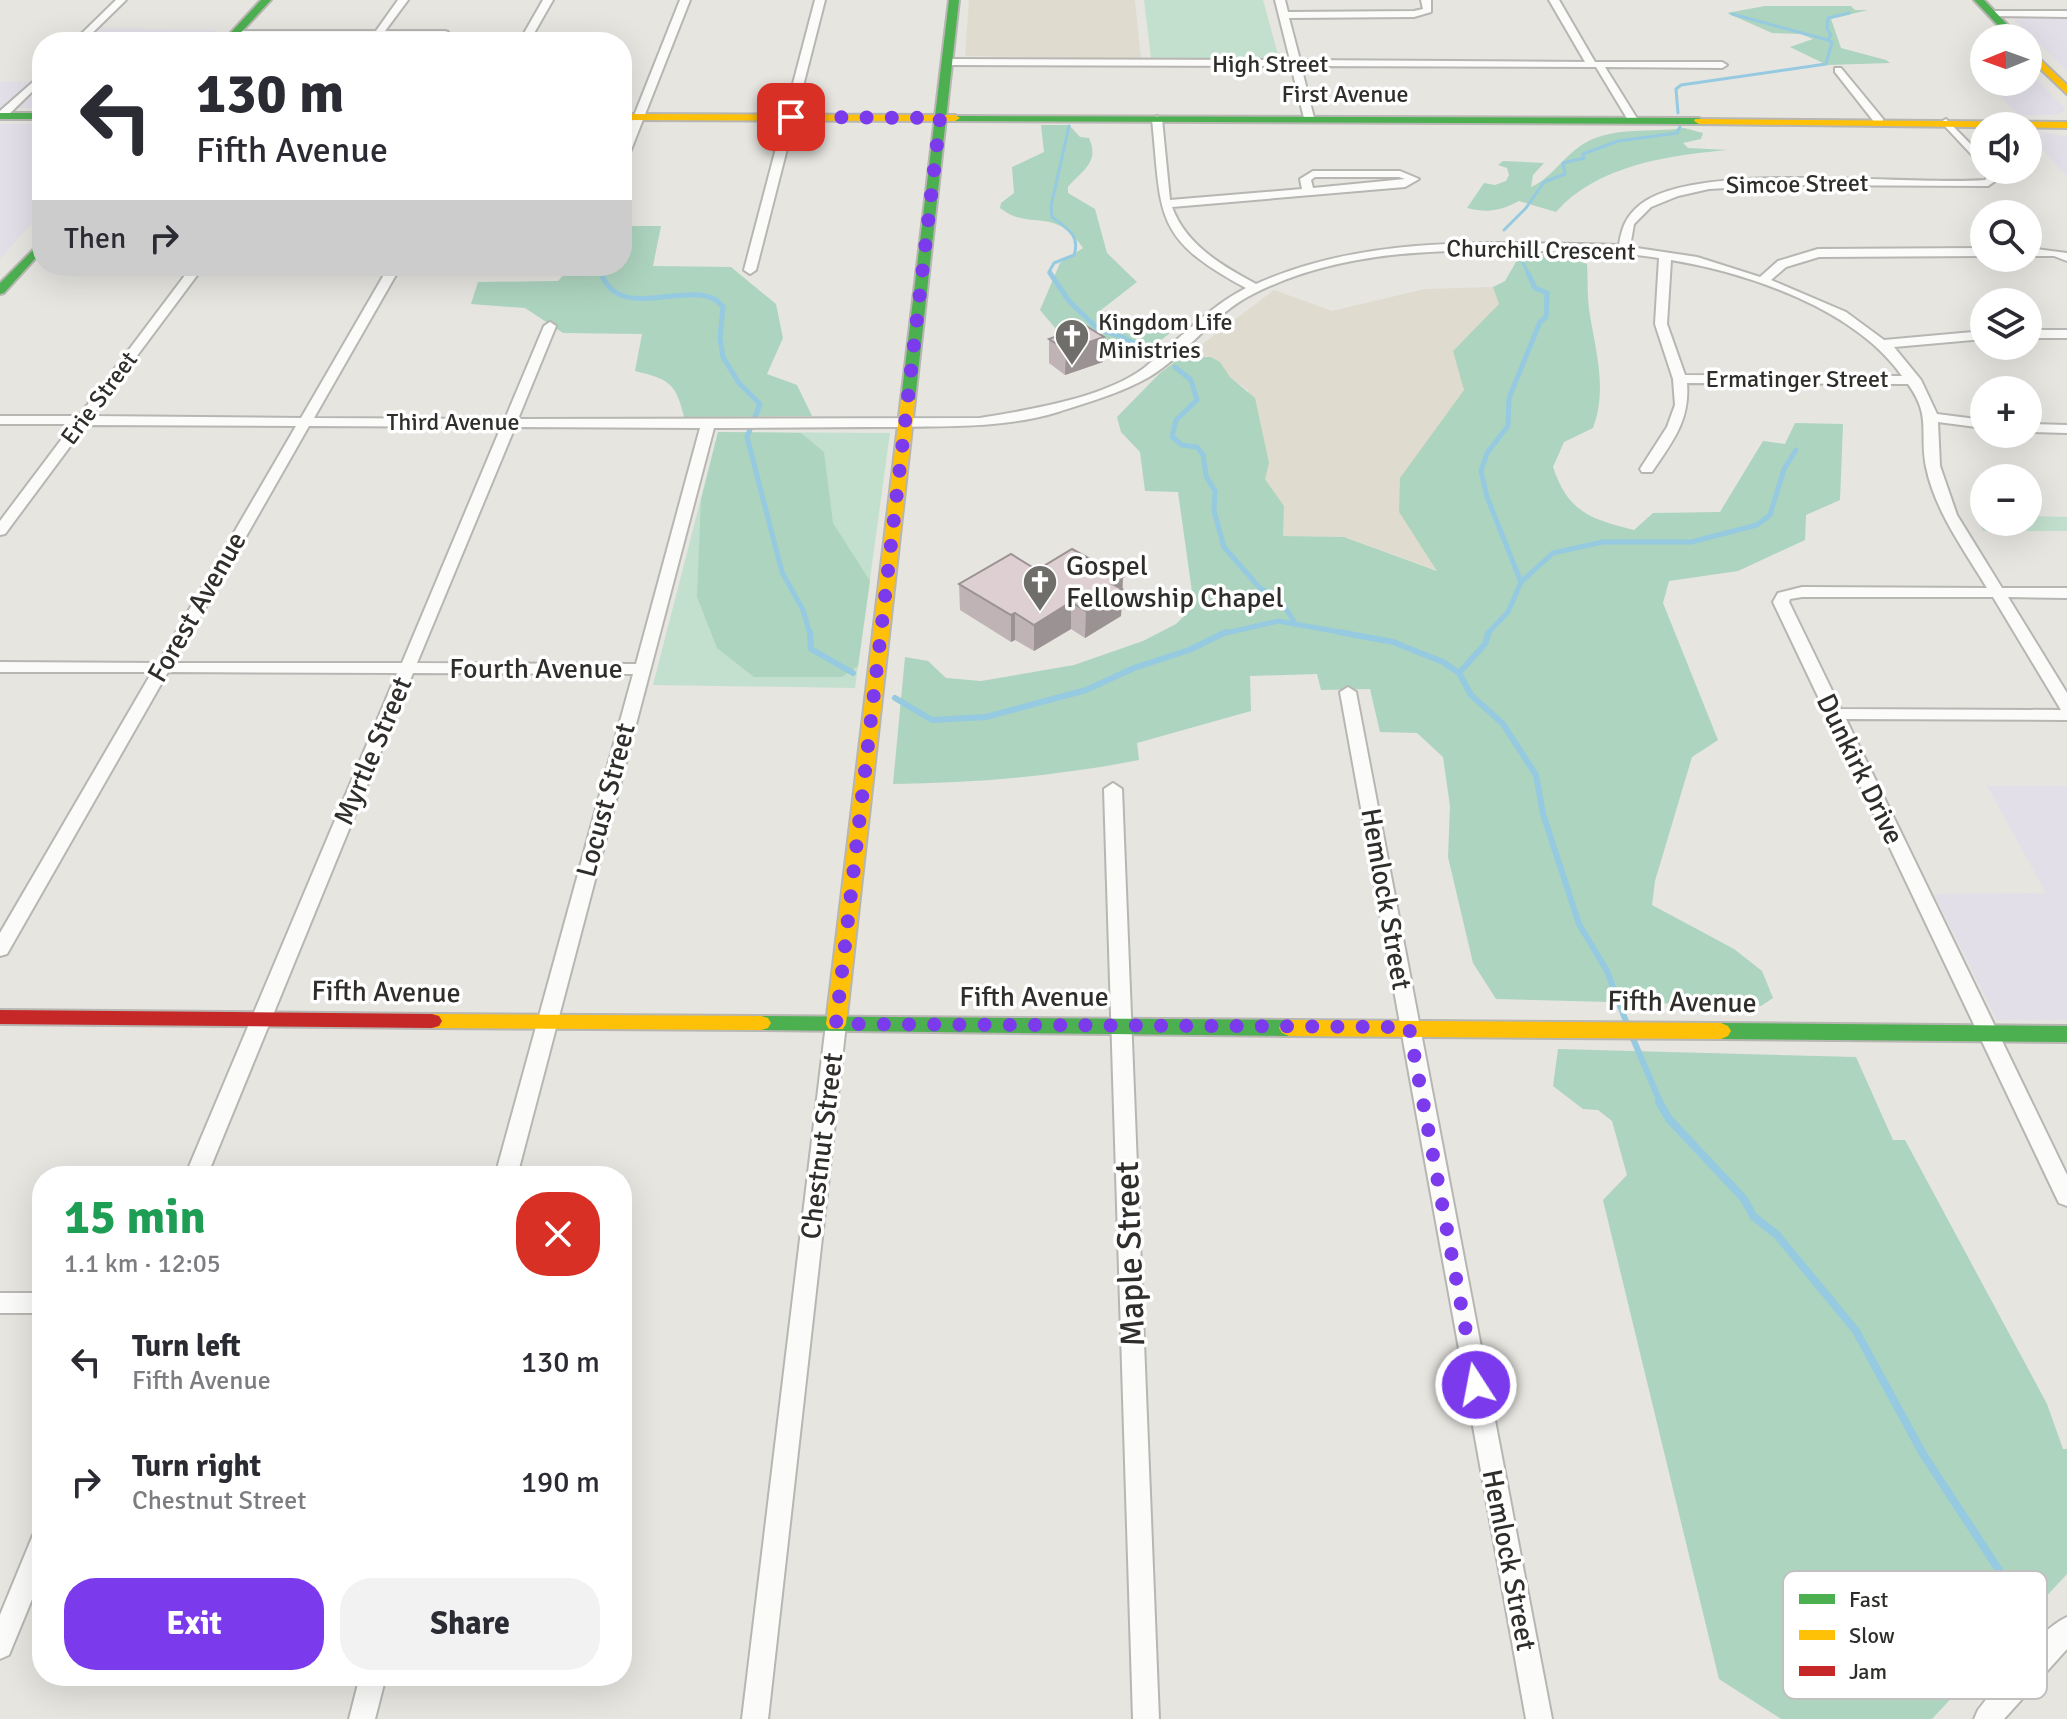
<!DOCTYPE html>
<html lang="en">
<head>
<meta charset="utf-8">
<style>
  :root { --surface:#fff; --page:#f2f2f3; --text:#2b2b33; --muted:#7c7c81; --accent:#7c3aed }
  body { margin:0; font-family:Signika,sans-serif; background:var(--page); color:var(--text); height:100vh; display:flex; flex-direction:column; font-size:30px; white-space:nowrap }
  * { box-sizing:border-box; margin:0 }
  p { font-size:26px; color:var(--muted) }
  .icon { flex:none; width:44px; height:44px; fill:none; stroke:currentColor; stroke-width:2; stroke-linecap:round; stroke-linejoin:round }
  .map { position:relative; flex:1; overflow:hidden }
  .panel { position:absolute; left:32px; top:1166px; width:600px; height:520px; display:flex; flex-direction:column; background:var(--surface); border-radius:32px; box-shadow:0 8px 32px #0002 }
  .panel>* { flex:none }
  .guide { position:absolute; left:32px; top:32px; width:600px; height:244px; border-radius:32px; box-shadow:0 8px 32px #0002; background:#fff; color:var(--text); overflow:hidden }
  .needle { width:52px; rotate:269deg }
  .tools { position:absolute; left:1970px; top:24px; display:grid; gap:16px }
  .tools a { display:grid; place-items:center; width:72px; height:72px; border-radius:50%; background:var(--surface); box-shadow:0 8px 32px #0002; font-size:40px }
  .pin { position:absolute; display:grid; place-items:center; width:68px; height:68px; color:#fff; margin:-34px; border-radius:16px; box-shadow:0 4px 12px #0006 }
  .me { position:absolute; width:88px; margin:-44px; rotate:349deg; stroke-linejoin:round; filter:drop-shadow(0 0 6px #0008) }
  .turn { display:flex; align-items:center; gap:28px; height:168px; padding:0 32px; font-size:36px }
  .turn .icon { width:104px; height:104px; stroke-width:2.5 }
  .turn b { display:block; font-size:56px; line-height:68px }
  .then { display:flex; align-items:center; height:76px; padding:0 32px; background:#0003; gap:16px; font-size:30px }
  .round { display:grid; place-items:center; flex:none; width:84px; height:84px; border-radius:32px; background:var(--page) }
  .headline { display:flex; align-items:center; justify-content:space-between; height:136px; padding:0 32px }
  h1 { font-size:48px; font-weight:700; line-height:60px; color:#1e9e55 }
  .button { display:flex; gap:16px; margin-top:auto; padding:16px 32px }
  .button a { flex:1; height:92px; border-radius:32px; background:var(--accent); color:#fff; font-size:32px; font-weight:700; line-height:92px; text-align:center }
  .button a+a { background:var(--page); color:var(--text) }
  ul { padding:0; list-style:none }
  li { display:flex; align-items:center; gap:24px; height:120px; padding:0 32px }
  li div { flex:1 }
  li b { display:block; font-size:30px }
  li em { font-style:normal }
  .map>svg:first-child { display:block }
  .commercial { fill:#e2dfe8 }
  .built { fill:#dfdbcf }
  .green { fill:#c3e0ce }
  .forest { fill:#add4be }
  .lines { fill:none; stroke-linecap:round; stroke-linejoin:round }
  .stream-far3 { stroke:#95cae1; stroke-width:3 }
  .stream-far2 { stroke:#95cae1; stroke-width:5 }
  .stream-far1 { stroke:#95cae1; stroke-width:6 }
  .stream { stroke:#95cae1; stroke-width:8 }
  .street-casing { stroke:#b7b6b2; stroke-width:4 }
  .fast-casing { stroke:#b7b6b2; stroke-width:4 }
  .slow-casing { stroke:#b7b6b2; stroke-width:4 }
  .jam-casing { stroke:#b7b6b2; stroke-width:4 }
  .street { fill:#fbfbfa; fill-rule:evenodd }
  .fast { fill:#4caf50; fill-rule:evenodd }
  .slow { fill:#ffc107; fill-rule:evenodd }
  .jam { fill:#c62828; fill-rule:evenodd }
  .wall { fill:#bfb3b5 }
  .shaded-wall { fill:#9b9293 }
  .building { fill:#ded0d2; stroke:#9b9293; stroke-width:2 }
  .route { stroke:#7c3aed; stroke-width:14; stroke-dasharray:0 25.2 }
  .labels { text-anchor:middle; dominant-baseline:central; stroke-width:7; stroke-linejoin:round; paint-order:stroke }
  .far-street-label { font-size:24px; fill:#2f2e2a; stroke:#fff }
  .far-poi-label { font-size:24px; fill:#2f2e2a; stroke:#fff; text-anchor:start }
  .poi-label { font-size:28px; fill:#2f2e2a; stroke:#fff; text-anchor:start }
  .street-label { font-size:28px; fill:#2f2e2a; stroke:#fff }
  .near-street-label { font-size:34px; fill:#2f2e2a; stroke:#fff }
  .key { fill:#fff; stroke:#c1c0bf; stroke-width:2 }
  .key-label { font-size:22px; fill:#2f2e2a }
</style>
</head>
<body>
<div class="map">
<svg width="2067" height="1719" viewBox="0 0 2067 1719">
  <rect width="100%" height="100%" fill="#e6e5e0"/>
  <!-- commercial -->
  <path class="commercial" d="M2067 18V71L2014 19Z
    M97 28 217 30 205 42H84Z
    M2028 73H2031L2066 110 2057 115H2019L1985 82H2028Z
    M42 81V108H0V82Z
    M0 124H42V212L0 259Z
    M2028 131 2067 136V176L2028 135Z
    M1987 786H2067V1020H1997L1934 894 2046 893Z"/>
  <!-- built -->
  <path class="built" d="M969 0H1135L1141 59 965 56Z
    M1493 287 1500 304 1453 351 1465 389 1435 430 1399 512 1439 571 1345 537 1282 536 1284 506 1265 479 1248 390 1230 377 1220 362 1211 357 1188 355 1274 290 1332 311 1425 289Z"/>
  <!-- green -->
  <path class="green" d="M1144 0H1263L1279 58H1151Z
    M718 432 890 433 855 688 653 685Z
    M1977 516H1984V522H2028V516L2067 517V531H1983Z"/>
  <!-- forest -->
  <path class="forest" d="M1765 6H1851L1855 10H1868L1831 19 1841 48 1886 60 1890 63 1827 65 1790 47 1813 39 1801 34 1772 33 1727 13Z
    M1041 125H1069L1080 137 1089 138C1100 163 1082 170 1068 187V193L1095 209 1107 253 1137 282 1101 310 1170 333 1139 357 1061 335 1040 310 1060 263 1083 248C1055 205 1030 232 1000 208L1001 203 1014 193 1012 167 1044 152Z
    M1684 128 1703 133 1701 139 1683 143 1688 148 1728 150C1670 155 1597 165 1556 212L1519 201C1500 211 1488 213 1467 208L1484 183 1495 185 1506 181 1509 175 1507 168 1498 165 1503 161 1544 163 1533 175 1531 187C1552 178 1564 155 1585 143 1614 126 1652 133 1684 128Z
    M622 226H661L653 266 731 267 776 304 783 338 767 374 797 385 812 416 684 417C676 382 668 379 635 371L642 334 563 333 525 308 471 304 478 282 558 281 572 266H622Z
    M1562 254 1587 264C1588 279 1587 294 1589 309 1595 350 1608 387 1593 428L1564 442 1553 467C1568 512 1590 519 1634 530L1653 513 1720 512 1763 441 1785 444 1795 423 1843 424 1840 500 1806 515 1805 540 1738 571 1669 581 1663 603 1718 740 1692 757 1655 881 1652 905 1734 949 1762 971 1773 998 1761 1006 1496 999 1473 963 1448 857 1450 806 1443 757 1417 733 1380 732 1370 689 1321 690 1317 674 1250 676 1251 711 1137 743 1139 760C1057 776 976 783 893 784L905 657 928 661 946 678 981 681 1074 665 1143 641 1176 624 1194 606 1178 492 1145 491 1140 452 1121 432 1117 417 1159 374 1181 357H1211L1220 362 1230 377 1255 398 1269 463 1265 479 1284 506 1283 536 1344 537 1437 571 1399 512 1400 478 1464 390 1453 351 1499 304 1493 287 1505 281 1520 255Z
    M718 432 801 433 824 452 833 523 870 581 858 666 842 677H754L717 648 697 597 701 500Z
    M1558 1049 1856 1057 1893 1140H1905L2047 1404 2063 1449H2067V1574L1932 1719H1781L1719 1679 1603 1200 1627 1175 1612 1121 1598 1110 1583 1109 1553 1086Z"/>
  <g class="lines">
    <!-- stream-far3 -->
    <path class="stream-far3" d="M1732 14 1828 40
      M1678 113 1676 89 1681 85 1826 64 1832 42 1828 40 1831 35 1827 29 1828 18 1849 13
      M1504 230 1526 208 1544 182 1565 174 1563 163 1584 158 1583 154 1618 141 1677 133 1680 127
      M1523 263 1529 275
      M600 266 601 275
      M1051 275 1049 272 1054 263 1074 255C1081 235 1066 228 1052 217L1051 206 1069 126"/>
    <!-- stream-far2 -->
    <path class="stream-far2" d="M601 273C621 328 699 272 723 307L720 338 723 357 739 383 760 404 747 437 782 572 803 610 810 634
      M1050 273 1069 301 1098 329 1122 337 1155 355
      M1175 367 1191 380 1197 400 1176 420 1172 437 1182 445 1197 447 1203 455 1206 476 1215 491 1214 511 1224 547 1259 587 1282 602 1296 625
      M1521 582 1487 497 1481 471 1487 453 1508 426 1509 398 1540 322 1546 317 1547 293 1535 288 1528 273
      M1222 634 1278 621 1350 634
      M1487 634 1508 612 1521 582 1553 553 1603 542H1691L1757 525 1770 515 1784 469 1796 450"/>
    <!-- stream-far1 -->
    <path class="stream-far1" d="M810 632 811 649 853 673
      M1339 632 1393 642 1443 662 1459 673 1471 695 1503 724 1536 775 1543 814 1579 924 1607 971 1627 1024
      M1459 673 1485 644 1489 632
      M895 698 932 720 986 717 1086 690 1134 668 1189 650 1226 632
      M1631 1034 1661 1104"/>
    <!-- stream -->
    <path class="stream" d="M1659 1102 1669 1119 1744 1199 1753 1216 1777 1235 1856 1331 1923 1454 2035 1625"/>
    <defs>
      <path id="street" d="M116 0H126L83 42H73Z
        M398 0H408L385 31H445L448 32V36L381 37 377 42H371V37H235L230 34 235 31H376Z
        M543 0H553L529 42H519Z
        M680 0H690L627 160 622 163V146Z
        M815 0H825L756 270 750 274 744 270Z
        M1275 0H1285L1288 12 1414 11 1423 9 1421 0H1431V12L1414 17 1289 18 1300 60 1585 62 1549 0H1559L1595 62H1722L1727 65 1722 68 1605 67 1638 120 1633 123 1628 120 1596 67 1301 66 1314 118 1309 121 1304 118 1291 66 948 65 943 62 948 59 1290 60Z
        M1992 11H2067V17L1989 16Z
        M1835 68H1841L1883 119V123H1875L1835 72Z
        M42 74V82L5 118 0 119V111Z
        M1157 116 1162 119 1170 200 1302 189 1300 179 1313 171H1400L1419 179 1405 187 1172 207C1186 245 1221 265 1256 284 1370 233 1497 243 1619 245 1622 227 1626 216 1641 204 1697 160 1907 186 1985 180L1987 178 1983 170 1984 168 1941 122 1946 119 1984 158V170H1993L1998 179 1988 186 1781 185 1709 189 1678 196 1651 207 1634 224 1630 247 1697 257 1760 277 1778 261 1818 249 1984 248V256L1819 257 1786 267 1771 280 1846 312 1884 340 1984 331V339L1894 347 1921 380 1937 414 1984 420V428L1938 422 1940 466 1957 515 2002 588H2067V598L2008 597 2067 693V720L1846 719 2067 1175V1206L2059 1203 2056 1197 1773 602 1778 593 1802 587 1987 588C1964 550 1935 511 1926 467 1919 432 1932 417 1908 384L1687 383C1690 421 1672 442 1652 472H1642L1640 469 1667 427 1675 405 1673 379 1655 324 1659 258C1617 251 1575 252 1532 251 1438 249 1339 250 1253 294 1213 314 1187 354 1149 377 1121 393 1089 402 1058 412 1006 428 950 426 896 427 835 427 774 428 714 428L517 1176H495L633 674 413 673 207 1176H185L397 673 168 672 7 954 0 956V933L152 672H0V662L158 663 296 426 86 425 5 534 0 535V521L73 424H0V416H79L192 266H204L92 416 301 418 389 266H401L314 418 505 419 544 326 550 322 556 326 518 419 980 418C1029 410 1104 398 1144 368 1178 341 1207 308 1246 288 1152 238 1162 215 1152 119ZM1315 177H1399L1405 179 1313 188 1311 180ZM1671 260C1749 273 1855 309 1902 376L1685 375 1667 324ZM309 426 501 427 402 663H174ZM515 427 700 428 636 664 417 663ZM1802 597H1993L2061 710 1841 709 1789 602 1790 599Z
        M2028 248 2067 253V261L2054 256H2028Z
        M2028 330H2067V338H2028Z
        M2028 424 2067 425V433L2028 432Z
        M1348 687 1356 692 1552 1719H1526L1340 692Z
        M1113 783 1122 789 1159 1719H1133L1104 789Z
        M836 1017 843 1019 846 1024 768 1719H742L826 1024 829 1019Z
        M0 1293H42V1313H0Z
        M42 1532V1575L9 1655 0 1659V1615L33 1535Z
        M2067 1617V1649L2004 1719H1974L1978 1710C1998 1685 2039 1629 2067 1617Z
        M360 1676H386L375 1719H349Z"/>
      <path id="fast" d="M261 0H271L232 42H222Z
        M949 0H959L915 400 908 404 901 400Z
        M1974 0H1984L2020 38H2010Z
        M0 113H42V119H0Z
        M951 116 1699 118 1704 121 1699 124 955 121 951 120Z
        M42 241V251L4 293 0 294V283Z
        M761 1016 1289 1020 1296 1023 1299 1028 1296 1033 1289 1036 761 1030 754 1028 751 1023 754 1018Z
        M1721 1023 2067 1026V1042L1721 1039 1714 1036 1711 1031 1714 1026Z"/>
      <path id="slow" d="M2028 48 2067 85V94L2028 57Z
        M622 114 955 115 960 118 955 121 622 120Z
        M1695 119 2067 122V128L1699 124 1694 121Z
        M908 396 915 400 846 1024 843 1029H829L826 1024 901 400Z
        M432 1014 761 1016 768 1018 771 1023 768 1028 761 1030 432 1028 425 1026 422 1021 425 1016Z
        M1289 1020 1721 1023 1728 1026 1731 1031 1728 1036 1721 1039 1289 1036 1282 1033 1279 1028 1282 1023Z"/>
      <path id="jam" d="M0 1010 432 1014 439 1016 442 1021 439 1026 432 1028 0 1024Z"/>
    </defs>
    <!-- street casing -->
    <use href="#street" class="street-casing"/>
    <!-- fast casing -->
    <use href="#fast" class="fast-casing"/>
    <!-- slow casing -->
    <use href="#slow" class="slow-casing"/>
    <!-- jam casing -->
    <use href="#jam" class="jam-casing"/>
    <!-- street -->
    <use href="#street" class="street"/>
    <!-- fast -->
    <use href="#fast" class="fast"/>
    <!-- slow -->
    <use href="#slow" class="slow"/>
    <!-- jam -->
    <use href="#jam" class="jam"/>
  </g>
  <!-- wall -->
  <path class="wall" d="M1104 337 1103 362 1065 375 1049 363V339Z
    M1037 570 1123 577 1121 616 1085 638 1071 629 1034 651 1015 640 1011 642 960 610 959 584Z"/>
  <!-- shaded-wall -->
  <path class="shaded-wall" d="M1104 337 1103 362 1065 375 1066 350Z
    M1123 577 1121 616 1085 638 1086 611 1112 584Z
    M1071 602V629L1034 651V625Z
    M1015 613V640L1011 642V615Z"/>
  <!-- building -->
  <path class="building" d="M1086 326 1104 337 1066 350 1049 339Z
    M1072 549 1123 577 1112 584 1122 589 1086 611 1071 602 1034 625 1015 613 1011 615 959 584 1011 554 1037 570Z"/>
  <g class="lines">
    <!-- route -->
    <path class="route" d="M791 117 940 118 836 1024 1409 1027 1476 1385"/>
  </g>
  <!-- icons -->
  <defs>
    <symbol id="church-pin" viewBox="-11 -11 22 30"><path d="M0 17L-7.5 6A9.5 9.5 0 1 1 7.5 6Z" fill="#6f6e6a" stroke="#fff"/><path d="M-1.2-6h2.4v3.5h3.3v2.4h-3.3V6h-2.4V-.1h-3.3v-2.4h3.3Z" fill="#fff"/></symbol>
  </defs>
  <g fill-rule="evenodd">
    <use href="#church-pin" x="1052" y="316" width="40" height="54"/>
    <use href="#church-pin" x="1020" y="562" width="40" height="54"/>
  </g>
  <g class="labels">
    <!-- far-street labels -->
    <g class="far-street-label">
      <text x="1270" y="64">High Street</text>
      <text x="1345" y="94">First Avenue</text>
      <text transform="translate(1797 184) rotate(-1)">Simcoe Street</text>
      <text transform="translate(1541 250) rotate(1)">Churchill Crescent</text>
      <text x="1797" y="379">Ermatinger Street</text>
      <text transform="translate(99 398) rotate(-53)">Erie Street</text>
      <text x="453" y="422">Third Avenue</text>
    </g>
    <!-- far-poi labels -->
    <g class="far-poi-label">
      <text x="1098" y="322">Kingdom Life<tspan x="1098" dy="28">Ministries</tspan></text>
    </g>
    <!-- poi labels -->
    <g class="poi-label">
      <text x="1066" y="566">Gospel<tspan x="1066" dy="32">Fellowship Chapel</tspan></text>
    </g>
    <!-- street labels -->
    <g class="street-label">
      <text transform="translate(197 607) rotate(-60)">Forest Avenue</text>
      <text x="536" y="669">Fourth Avenue</text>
      <text transform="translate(373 751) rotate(-67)">Myrtle Street</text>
      <text transform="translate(1860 769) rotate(64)">Dunkirk Drive</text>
      <text transform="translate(606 800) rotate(-75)">Locust Street</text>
      <text transform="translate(1386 899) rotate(80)">Hemlock Street</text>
      <text transform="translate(386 992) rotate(1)">Fifth Avenue</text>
      <text x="1034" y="997">Fifth Avenue</text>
      <text transform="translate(1682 1002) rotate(1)">Fifth Avenue</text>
      <text transform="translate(822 1146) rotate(-83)">Chestnut Street</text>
      <text transform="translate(1509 1560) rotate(79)">Hemlock Street</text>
    </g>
    <!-- near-street labels -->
    <g class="near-street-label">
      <text transform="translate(1130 1254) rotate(-92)">Maple Street</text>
    </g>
  </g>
  <!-- legend -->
  <rect x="1783" y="1571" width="264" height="128" rx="12" class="key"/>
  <rect x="1799" y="1594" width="36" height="10" fill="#4caf50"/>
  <rect x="1799" y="1630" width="36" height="10" fill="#ffc107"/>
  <rect x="1799" y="1666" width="36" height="10" fill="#c62828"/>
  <g class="key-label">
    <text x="1849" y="1607">Fast</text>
    <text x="1849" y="1643">Slow</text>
    <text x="1849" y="1679">Jam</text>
  </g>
</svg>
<div class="tools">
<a><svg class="needle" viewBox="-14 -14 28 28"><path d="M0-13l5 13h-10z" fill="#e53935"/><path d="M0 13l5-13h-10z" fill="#7c7c81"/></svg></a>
<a><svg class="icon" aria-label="sound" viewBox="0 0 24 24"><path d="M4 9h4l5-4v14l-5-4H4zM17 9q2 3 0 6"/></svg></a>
<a><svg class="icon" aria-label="search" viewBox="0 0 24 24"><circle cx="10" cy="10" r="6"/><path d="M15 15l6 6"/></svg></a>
<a><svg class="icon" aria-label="layers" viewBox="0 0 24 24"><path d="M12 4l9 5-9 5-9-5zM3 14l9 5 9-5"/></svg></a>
<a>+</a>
<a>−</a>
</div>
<div class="pin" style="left:791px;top:117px;background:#d93025"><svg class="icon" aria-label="arrive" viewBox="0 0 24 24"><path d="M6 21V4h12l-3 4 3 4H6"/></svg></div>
<svg class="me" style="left:1476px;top:1385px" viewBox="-20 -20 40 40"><circle r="17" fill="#7c3aed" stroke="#fff" stroke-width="3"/><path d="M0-11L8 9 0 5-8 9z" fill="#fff"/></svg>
<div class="guide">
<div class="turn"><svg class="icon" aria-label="left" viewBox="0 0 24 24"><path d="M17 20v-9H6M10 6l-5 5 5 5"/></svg><div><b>130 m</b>Fifth Avenue</div></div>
<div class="then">Then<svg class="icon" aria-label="right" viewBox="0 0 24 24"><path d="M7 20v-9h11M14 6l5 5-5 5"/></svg></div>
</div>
<section class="panel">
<div class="headline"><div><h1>15 min</h1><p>1.1 km · 12:05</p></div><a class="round" style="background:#d93025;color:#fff"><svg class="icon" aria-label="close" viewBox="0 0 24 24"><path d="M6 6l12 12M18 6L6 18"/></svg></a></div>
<ul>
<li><svg class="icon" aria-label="left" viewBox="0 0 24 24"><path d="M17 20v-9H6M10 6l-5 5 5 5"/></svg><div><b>Turn left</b><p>Fifth Avenue</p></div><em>130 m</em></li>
<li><svg class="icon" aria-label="right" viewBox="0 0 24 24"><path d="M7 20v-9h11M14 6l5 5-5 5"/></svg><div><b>Turn right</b><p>Chestnut Street</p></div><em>190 m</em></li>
</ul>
<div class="button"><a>Exit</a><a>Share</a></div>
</section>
</div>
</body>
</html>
